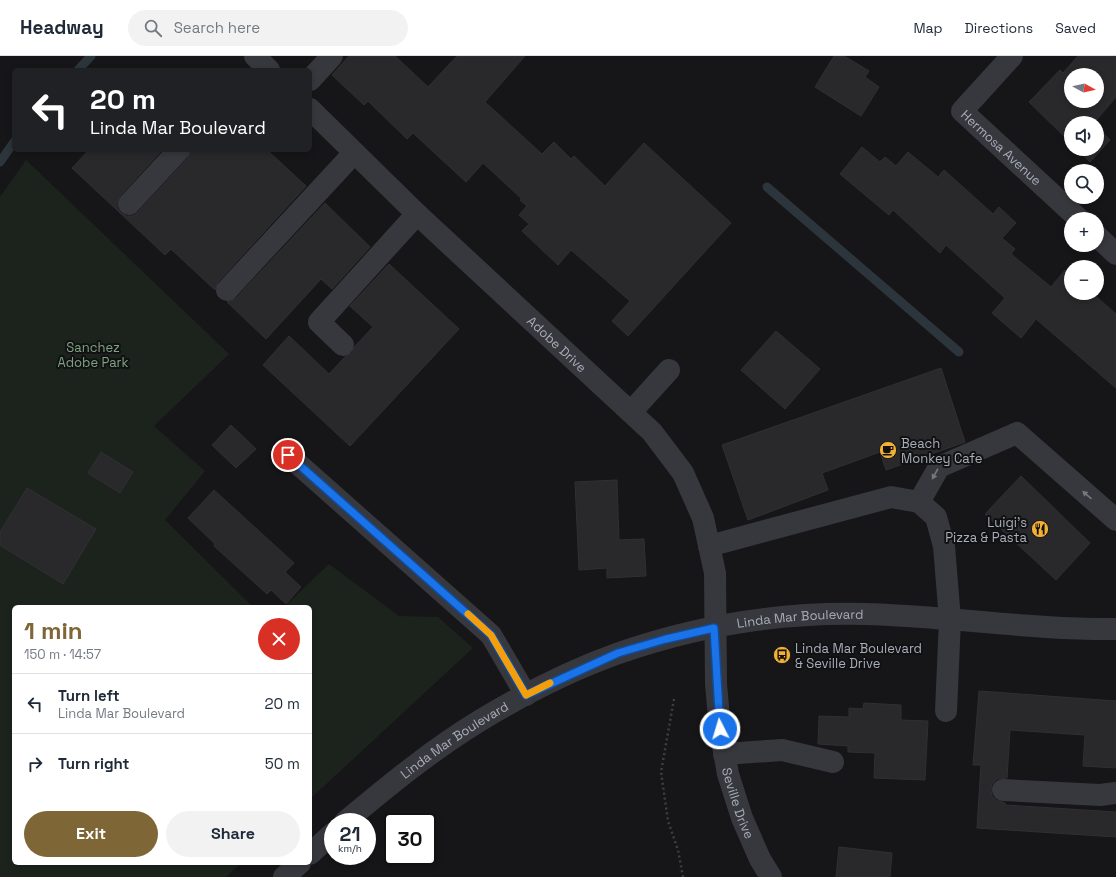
<!DOCTYPE html>
<html lang="en">
<head>
<meta charset="utf-8">
<style>
  :root { --surface:#fff; --page:#f2f2f3; --text:#1f2937; --muted:#747a83; --line:#e0e1e3; --accent:#7e6636 }
  body { margin:0; font-family:"Space Grotesk",sans-serif; background:var(--page); color:var(--text); height:100vh; display:flex; flex-direction:column; font-size:15px; white-space:nowrap }
  * { box-sizing:border-box; margin:0 }
  p { font-size:13px; color:var(--muted) }
  .icon { flex:none; width:22px; height:22px; fill:none; stroke:currentColor; stroke-width:2; stroke-linecap:round; stroke-linejoin:round }
  .map { position:relative; flex:1; overflow:hidden }
  .drawer { position:absolute; left:12px; top:549px; width:300px; height:260px; display:flex; flex-direction:column; background:var(--surface); border-radius:6px; box-shadow:0 2px 6px #0003 }
  .drawer>* { flex:none }
  .hud { position:absolute; left:12px; top:12px; width:300px; height:84px; border-radius:6px; box-shadow:0 2px 6px #0003; background:#202124; color:#fff; overflow:hidden }
  .needle { width:26px; rotate:98deg }
  .controls { position:absolute; left:1064px; top:12px; display:grid; gap:8px }
  .controls a { display:grid; place-items:center; width:40px; height:40px; border-radius:50%; background:var(--surface); box-shadow:0 2px 6px #0003; font-size:20px }
  .speed { position:absolute; left:324px; top:757px; display:flex; gap:8px; font-size:20px; font-weight:700; text-align:center }
  .speed>* { display:grid; place-content:center; width:52px; height:52px; border-radius:50%; background:var(--surface); box-shadow:0 2px 6px #0003; line-height:1 }
  .speed small { font-size:10px; font-weight:400 }
  .speed .limit { border:2px solid #111; border-radius:6px; background:#fff; color:#111 }
  .pin { position:absolute; display:grid; place-items:center; width:34px; height:34px; color:#fff; margin:-17px; border:2px solid #fff; border-radius:50%; box-shadow:0 1px 4px #0007 }
  .me { position:absolute; width:44px; margin:-22px; rotate:355deg; stroke-linejoin:round; filter:drop-shadow(0 0 3px #0008) }
  .turn { display:flex; align-items:center; gap:14px; height:84px; padding:0 12px; font-size:18px }
  .turn .icon { width:52px; height:52px; stroke-width:2.5 }
  .turn b { display:block; font-size:28px; line-height:34px }
  .round { display:grid; place-items:center; flex:none; width:42px; height:42px; border-radius:21px; background:var(--page) }
  .headline { display:flex; align-items:center; justify-content:space-between; height:68px; padding:0 12px }
  h1 { font-size:24px; font-weight:800; line-height:30px; color:var(--accent) }
  .button { display:flex; gap:8px; margin-top:auto; padding:8px 12px }
  .button a { flex:1; height:46px; border-radius:24px; background:var(--accent); color:#fff; font-size:16px; font-weight:800; line-height:46px; text-align:center }
  .button a+a { background:var(--page); color:var(--text) }
  ul { padding:0; list-style:none }
  li { display:flex; align-items:center; gap:12px; height:60px; padding:0 12px; border-top:1px solid var(--line) }
  li div { flex:1 }
  li b { display:block; font-size:15px }
  li em { font-style:normal }
  header { display:flex; align-items:center; gap:24px; box-sizing:border-box; height:56px; padding:0 20px; background:var(--surface); border-bottom:1px solid var(--line) }
  header strong { font-size:19px }
  nav { display:flex; gap:22px; margin-inline-start:auto; font-size:14px }
  .search { width:280px; height:36px; background:var(--page); display:flex; align-items:center; gap:10px; box-sizing:border-box; padding:0 14px; border-radius:22px; color:var(--muted); font-size:15px }
  .map>svg:first-child { display:block }
  .green { fill:#1c231d }
  .lines { fill:none; stroke-linecap:round; stroke-linejoin:round }
  .stream { stroke:#2c353c; stroke-width:9 }
  .building { fill:#29292c; stroke:#303034; fill-rule:evenodd }
  .path { stroke:#3d3f44; stroke-width:2.5; stroke-dasharray:2 3; stroke-linecap:butt }
  .minor { stroke:#37383d; stroke-width:22 }
  .oneway { fill:#757881 }
  .route-casing { stroke:#114b97; stroke-width:10 }
  .route { stroke:#1a73e8; stroke-width:7 }
  .slow { stroke:#f59e0b; stroke-width:7 }
  .labels { text-anchor:middle; dominant-baseline:central; stroke-width:4; stroke-linejoin:round; paint-order:stroke }
  .street-label { font-size:13px; fill:#a8adb8; stroke:#111113 }
  .park-label { font-size:13px; fill:#7fa381; stroke:#111113 }
  .poi-label { font-size:13px; fill:#a8adb8; stroke:#111113; text-anchor:start }
</style>
</head>
<body>
<header>
<strong>Headway</strong>
<div class="search"><svg class="icon" aria-label="search" viewBox="0 0 24 24"><circle cx="10" cy="10" r="6"/><path d="M15 15l6 6"/></svg>Search here</div>
<nav><a>Map</a><a>Directions</a><a>Saved</a></nav>
</header>
<div class="map">
<svg width="1116" height="821" viewBox="0 0 1116 821">
  <rect width="100%" height="100%" fill="#161618"/>
  <!-- green -->
  <path class="green" d="M26 104 229 298 154 370 205 415 165 464 253 551H14V807H241L226 821H0V141Z
    M329 508 399 560 438 561 473 592 310 743V551H284Z"/>
  <g class="lines">
    <!-- stream -->
    <path class="stream" d="M78 14 91 0
      M0 106 14 86
      M767 131 959 296"/>
  </g>
  <!-- building -->
  <path class="building" d="M349 0H395L428 31 457 0H525L485 46 542 98 554 86 571 103 574 100 605 130 644 87 731 167 628 280 612 265 630 245 571 194 558 209 522 175 529 168 519 159 527 150 520 144 522 143 483 107 466 126 413 77 407 83 368 45 364 49 332 19Z
    M834 0H844L869 15 865 21 879 31 861 60 815 31Z
    M1078 0H1116V41L1094 67H1071V87L1029 46 1060 14 1063 17ZM1071 19H1097V45H1071Z
    M1097 71 1110 84 1090 106 1077 93H1097Z
    M862 91 880 106 885 101 896 110 908 96 938 121 944 114 993 158 999 151 1016 167 1002 182 1015 193 1011 198 1051 231 1065 214 1071 219V237H1092L1116 258V332L1036 263 1021 282 992 257 1005 242 946 189 940 197 893 154 889 159 840 118Z
    M89 94H162L120 140 117 146V152L121 157 127 160H133L138 156 188 102 191 94H267L306 130 218 226 215 234 171 193 165 199 72 112Z
    M325 147 370 191 332 233 321 223 266 283 227 246 236 242Z
    M389 208 459 273 350 390 263 309 289 280 329 318 345 301 352 297 355 290 373 271 350 250Z
    M776 275 820 313 785 353 741 314Z
    M941 312 965 386 886 414 880 396 822 417 828 434 748 464 722 389Z
    M231 369 256 393 236 412 212 389Z
    M101 396 133 416 120 437 88 417Z
    M1021 420 1090 487 1056 524 985 458Z
    M617 424 619 484 644 483 646 520 607 522V512L579 514 575 426Z
    M27 432 96 473 63 528 0 489V476Z
    M214 434 294 507 285 516 301 531 286 548 271 534 267 538 214 490 215 488 188 462Z
    M979 635 1116 645V712L1083 710 1085 679 1010 674 1007 722 997 723 992 728 991 734 992 740 996 744 1005 747V749L1116 756V781L977 772 981 709H973Z
    M864 647 901 649V664L928 665 925 724 874 722 875 697 848 696V690L818 688 819 660 849 661V652L863 653Z
    M839 791 892 797 890 821H836Z"/>
  <g class="lines">
    <!-- path -->
    <path class="path" d="M674 643 661 716 668 765 678 794 683 821"/>
    <!-- minor -->
    <g class="minor">
      <path d="M255 0 269 14"/>
      <path id="s1" d="M1012 0 962 55 1079 163"/>
      <path d="M310 24 332 0"/>
      <path id="s2" d="M310 53 417 158 652 376 683 417 703 462 715 517 716 628 720 673 728 718 742 762 760 803 771 821"/>
      <path d="M129 148 179 94"/>
      <path d="M1097 180 1116 198"/>
      <path d="M227 234 354 97"/>
      <path d="M343 289 319 266 417 158"/>
      <path d="M631 356 669 314"/>
      <path d="M288 399 491 579 526 639"/>
      <path d="M919 446 939 411 1017 377 1116 464"/>
      <path d="M709 490 891 441 919 446 936 461 944 490 950 564 946 655"/>
      <path d="M724 698 782 694 833 706"/>
      <path d="M1003 734 1100 739 1116 737"/>
      <path id="s3" d="M345 766C388 730 433 693 481 664 524 638 571 614 619 597 697 570 781 556 864 558 948 560 1032 574 1116 573"/>
      <path d="M310 798 333 777"/>
      <path d="M284 821 300 807"/>
    </g>
  </g>
  <!-- one-way arrows -->
  <defs><path id="oneway-solid" d="M-6-.8H1V-3.2L6.5 0L1 3.2V.8H-6Z"/></defs>
  <g class="oneway">
    <use href="#oneway-solid" transform="translate(935 418) rotate(119)"/>
    <use href="#oneway-solid" transform="translate(1087 439) rotate(-139)"/>
  </g>
  <g class="lines">
    <defs>
      <path id="route" d="M288 399 491 579 526 639 618 597 666 583 714 572 720 673"/>
    </defs>
    <!-- route casing -->
    <use href="#route" class="route-casing"/>
    <!-- route -->
    <use href="#route" class="route"/>
    <!-- slow -->
    <path class="slow" d="M468 558 491 579 526 639 550 627"/>
  </g>
  <!-- icons -->
  <defs>
    <symbol id="cafe-disc" viewBox="-11 -11 22 22"><circle r="9.5" fill="#f2b134" stroke="#111113"/><path d="M-5.5-4.5H6V0H3Q3 3.5 0 3.5H-2.5Q-5.5 3.5-5.5 0ZM3-3.2v2h1.7v-2ZM-6 4.5H4V6H-6Z" fill="#111"/></symbol>
    <symbol id="restaurant-disc" viewBox="-11 -11 22 22"><circle r="9.5" fill="#f2b134" stroke="#111113"/><path d="M-5-6h1v4h1v-4h1v4h1v-4h1v5L-1.5 .5V6h-2V.5L-5-1ZM5-6V6H3V1.5H1.5Q1.5-4 5-6Z" fill="#111"/></symbol>
    <symbol id="bus-disc" viewBox="-11 -11 22 22"><circle r="9.5" fill="#f2b134" stroke="#111113"/><path d="M-5-6H5V4H4V6H2V4H-2V6H-4V4H-5ZM-3.5-4V0h7V-4ZM-3.5 1.2v1.5H-2V1.2ZM2 1.2v1.5H3.5V1.2Z" fill="#111"/></symbol>
  </defs>
  <g fill-rule="evenodd">
    <use href="#cafe-disc" x="878" y="384" width="20" height="20"/>
    <use href="#restaurant-disc" x="1030" y="463" width="20" height="20"/>
    <use href="#bus-disc" x="772" y="589" width="20" height="20"/>
  </g>
  <g class="labels">
    <!-- street labels -->
    <g class="street-label">
      <text stroke="none"><textPath href="#s1" startOffset="128">Hermosa Avenue</textPath></text>
      <text stroke="none"><textPath href="#s2" startOffset="341">Adobe Drive</textPath></text>
      <text stroke="none"><textPath href="#s3" startOffset="509">Linda Mar Boulevard</textPath></text>
      <text stroke="none"><textPath href="#s3" startOffset="137">Linda Mar Boulevard</textPath></text>
      <text stroke="none"><textPath href="#s2" startOffset="860">Seville Drive</textPath></text>
    </g>
    <!-- park labels -->
    <g class="park-label">
      <text x="93" y="291">Sanchez<tspan x="93" dy="15">Adobe Park</tspan></text>
    </g>
    <!-- poi labels -->
    <g class="poi-label">
      <text x="901" y="387">Beach<tspan x="901" dy="15">Monkey Cafe</tspan></text>
      <text x="1027" y="466" text-anchor="end">Luigi's<tspan x="1027" dy="15">Pizza &amp; Pasta</tspan></text>
      <text x="795" y="592">Linda Mar Boulevard<tspan x="795" dy="15">&amp; Seville Drive</tspan></text>
    </g>
  </g>
</svg>
<div class="controls">
<a><svg class="needle" viewBox="-14 -14 28 28"><path d="M0-13l5 13h-10z" fill="#e53935"/><path d="M0 13l5-13h-10z" fill="#747a83"/></svg></a>
<a><svg class="icon" aria-label="sound" viewBox="0 0 24 24"><path d="M4 9h4l5-4v14l-5-4H4zM17 9q2 3 0 6"/></svg></a>
<a><svg class="icon" aria-label="search" viewBox="0 0 24 24"><circle cx="10" cy="10" r="6"/><path d="M15 15l6 6"/></svg></a>
<a>+</a>
<a>−</a>
</div>
<div class="speed"><div>21<small>km/h</small></div><div class="limit">30</div></div>
<div class="pin" style="left:288px;top:399px;background:#d93025"><svg class="icon" aria-label="arrive" viewBox="0 0 24 24"><path d="M6 21V4h12l-3 4 3 4H6"/></svg></div>
<svg class="me" style="left:720px;top:673px" viewBox="-20 -20 40 40"><circle r="17" fill="#1a73e8" stroke="#fff" stroke-width="3"/><path d="M0-11L8 9 0 5-8 9z" fill="#fff"/></svg>
<div class="hud">
<div class="turn"><svg class="icon" aria-label="left" viewBox="0 0 24 24"><path d="M17 20v-9H6M10 6l-5 5 5 5"/></svg><div><b>20 m</b>Linda Mar Boulevard</div></div>
</div>
<section class="drawer">
<div class="headline"><div><h1>1 min</h1><p>150 m · 14:57</p></div><a class="round" style="background:#d93025;color:#fff"><svg class="icon" aria-label="close" viewBox="0 0 24 24"><path d="M6 6l12 12M18 6L6 18"/></svg></a></div>
<ul>
<li><svg class="icon" aria-label="left" viewBox="0 0 24 24"><path d="M17 20v-9H6M10 6l-5 5 5 5"/></svg><div><b>Turn left</b><p>Linda Mar Boulevard</p></div><em>20 m</em></li>
<li><svg class="icon" aria-label="right" viewBox="0 0 24 24"><path d="M7 20v-9h11M14 6l5 5-5 5"/></svg><div><b>Turn right</b></div><em>50 m</em></li>
</ul>
<div class="button"><a>Exit</a><a>Share</a></div>
</section>
</div>
</body>
</html>
